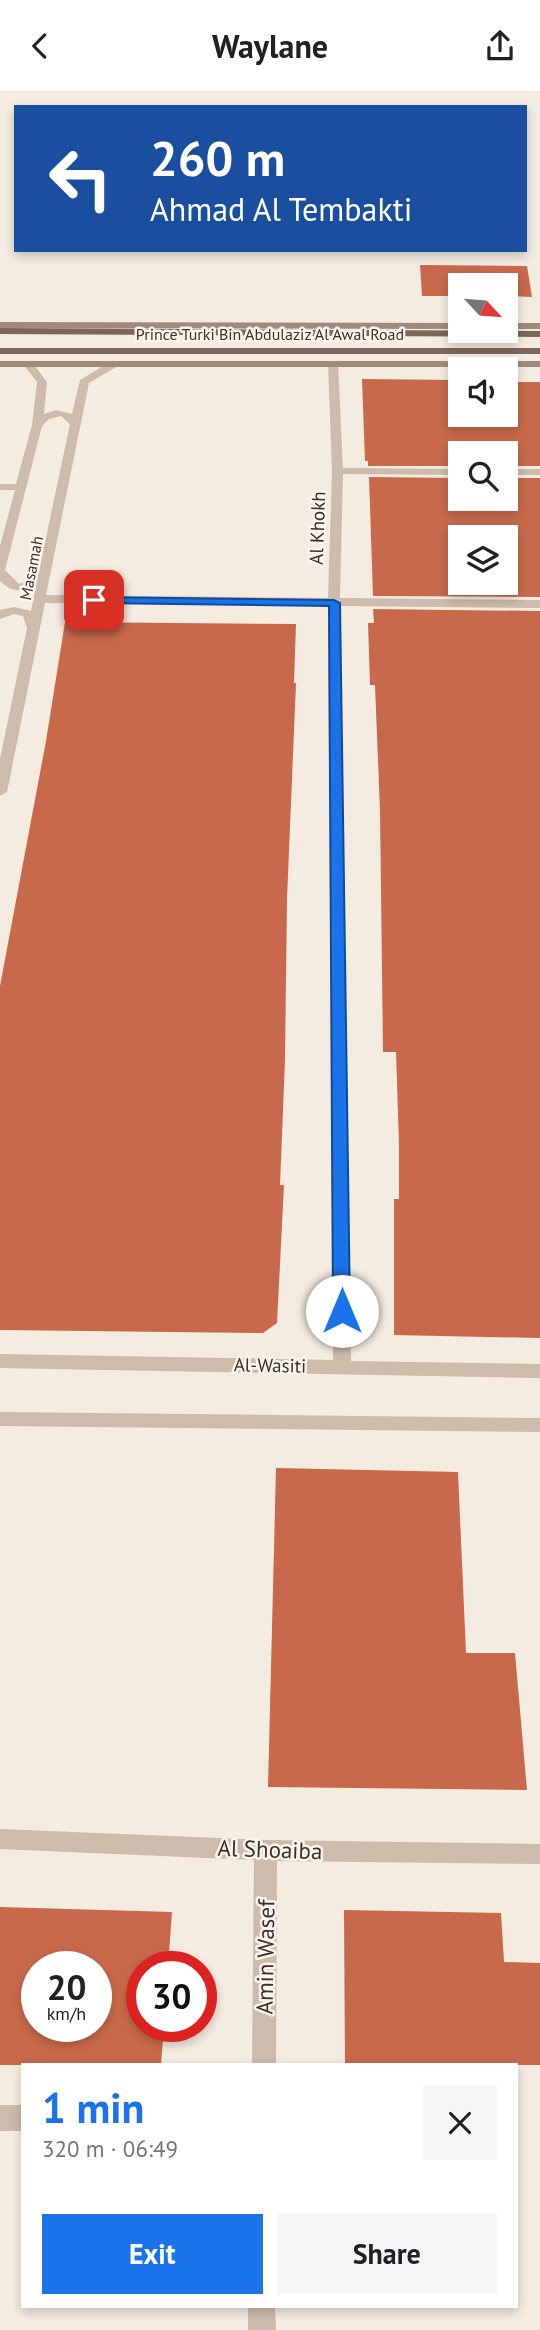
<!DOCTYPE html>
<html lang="en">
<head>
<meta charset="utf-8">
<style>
  :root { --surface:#fff; --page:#f6f6f6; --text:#202124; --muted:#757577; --accent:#1a73e8 }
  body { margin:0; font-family:"PT Sans",sans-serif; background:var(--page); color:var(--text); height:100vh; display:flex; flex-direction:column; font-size:26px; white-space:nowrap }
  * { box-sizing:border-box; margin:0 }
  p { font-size:23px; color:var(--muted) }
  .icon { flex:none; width:38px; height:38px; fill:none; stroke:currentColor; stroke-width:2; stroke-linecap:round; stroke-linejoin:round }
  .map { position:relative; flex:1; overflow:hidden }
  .side { position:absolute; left:21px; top:1972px; width:497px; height:245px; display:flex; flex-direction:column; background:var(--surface); border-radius:0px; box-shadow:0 4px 10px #0003 }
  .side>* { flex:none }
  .top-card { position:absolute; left:14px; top:14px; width:513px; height:147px; border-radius:0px; box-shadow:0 4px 10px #0003; background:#1a4fa0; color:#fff; overflow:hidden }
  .needle { width:46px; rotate:116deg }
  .controls { position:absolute; left:448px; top:182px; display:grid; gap:14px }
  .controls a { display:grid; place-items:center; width:70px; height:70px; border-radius:0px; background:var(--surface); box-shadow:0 4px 10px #0003; font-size:35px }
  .speed { position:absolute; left:21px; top:1860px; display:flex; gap:14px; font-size:35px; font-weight:700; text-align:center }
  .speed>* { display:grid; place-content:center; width:91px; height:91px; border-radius:50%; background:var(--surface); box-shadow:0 4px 10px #0003; line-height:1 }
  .speed small { font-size:18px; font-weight:400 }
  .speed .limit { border:10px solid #d22; background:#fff; color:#111 }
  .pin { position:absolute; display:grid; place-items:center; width:60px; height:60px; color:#fff; margin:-30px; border-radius:14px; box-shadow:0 4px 10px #0006 }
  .me { position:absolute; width:77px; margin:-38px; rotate:0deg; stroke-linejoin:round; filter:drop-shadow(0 0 5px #0008) }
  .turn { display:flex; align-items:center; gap:24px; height:147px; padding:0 21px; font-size:32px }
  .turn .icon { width:91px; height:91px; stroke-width:2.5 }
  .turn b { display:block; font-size:49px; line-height:60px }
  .round { display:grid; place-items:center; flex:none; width:74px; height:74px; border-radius:0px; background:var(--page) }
  .headline { display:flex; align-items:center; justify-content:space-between; height:119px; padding:0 21px }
  h1 { font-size:42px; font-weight:700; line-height:52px; color:var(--accent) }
  .action { display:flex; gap:14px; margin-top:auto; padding:14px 21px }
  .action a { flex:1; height:80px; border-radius:0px; background:var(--accent); color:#fff; font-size:28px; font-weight:700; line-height:80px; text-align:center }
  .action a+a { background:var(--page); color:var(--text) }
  header { display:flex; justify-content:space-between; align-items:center; height:91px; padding:0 21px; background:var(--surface); font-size:32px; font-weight:700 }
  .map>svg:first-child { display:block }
  .building { fill:#c8694b; fill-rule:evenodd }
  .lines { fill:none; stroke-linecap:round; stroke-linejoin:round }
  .minor { fill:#cdbbac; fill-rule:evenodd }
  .secondary { fill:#a18a7d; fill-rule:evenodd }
  .primary { fill:#7d675c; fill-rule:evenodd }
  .route { fill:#1a73e8; stroke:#114b97; stroke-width:2 }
  .labels { text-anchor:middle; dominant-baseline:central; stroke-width:5; stroke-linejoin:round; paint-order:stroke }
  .far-street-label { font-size:16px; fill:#3b302b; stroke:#fbf5ee }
  .street-label { font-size:19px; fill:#3b302b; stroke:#fbf5ee }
  .near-street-label { font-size:23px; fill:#3b302b; stroke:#fbf5ee }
</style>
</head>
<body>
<header><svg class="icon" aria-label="back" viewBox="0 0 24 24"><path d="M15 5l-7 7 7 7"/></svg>Waylane<svg class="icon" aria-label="share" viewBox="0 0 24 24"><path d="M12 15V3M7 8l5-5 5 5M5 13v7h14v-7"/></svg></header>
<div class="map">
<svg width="540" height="2239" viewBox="0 0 540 2239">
  <rect width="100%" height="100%" fill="#f4ebe1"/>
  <!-- building -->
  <path class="building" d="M420 174 527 175 532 206 506 205V194H460V205H422Z
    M362 288 457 289 460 290V324H506V291H540V375H506V362H460V375H368V370H365Z
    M369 386 460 387V408H506V387H540V506L373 505ZM460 446H506V492H460Z
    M373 518 540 520V1247L394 1244V1108H399V1054L396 961H383L380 720 375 594H370L368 532H374Z
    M65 531 296 533 294 592H296L287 808 285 969 280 1094H284L277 1232 263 1242 0 1239V895L46 650Z
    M276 1377 458 1381 466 1562H515L527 1699 268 1696Z
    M0 1816 172 1821 168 1876H142V1936H164L161 1974H0ZM37 1876H96V1936H37Z
    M344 1819 501 1822 504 1871 540 1872V1974H345Z"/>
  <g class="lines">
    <!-- minor -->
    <path class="minor" d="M333 270 338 273 343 377 460 378V384L343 383 340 507 540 509V517L340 515 351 1270 540 1273V1287L0 1277V1263L333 1269 328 515 45 512 7 701 0 705V668L27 537 23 525 14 523 0 528V519L14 516 31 520 36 495C22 502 11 501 0 490V455L15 399H0V393H16L32 334 37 291 23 273 24 271H32L47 291 44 323 56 319 72 323 80 289 108 272H116V276L89 292 46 504 328 507 332 380 328 273ZM61 325 70 333 39 480 30 489 19 493 5 479 42 335 49 328Z
      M506 378H540V384H506Z
      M0 1321 540 1327V1341L0 1335Z
      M0 1738 266 1749 540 1753V1773L277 1770 276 1974H252L254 1769 0 1758Z
      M0 2014H23V2040H0Z
      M248 2216H275L276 2239H248Z"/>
    <!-- secondary -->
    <path class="secondary" d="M0 231 460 232V238L0 237Z
      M506 232H540V238H506Z
      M0 270H540V276H0Z"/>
    <!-- primary -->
    <path class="primary" d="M0 237 540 240V246L0 243Z
      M0 257H540V263H0Z"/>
  </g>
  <!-- route -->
  <path class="route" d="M90 506 334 509 340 512 350 1220 348 1225H336L333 1220 329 515 94 512 90 511Z"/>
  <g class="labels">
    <!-- far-street labels -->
    <g class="far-street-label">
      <text x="270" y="243">Prince Turki Bin Abdulaziz Al Awal Road</text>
      <text transform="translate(31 477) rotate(-79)">Masamah</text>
    </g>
    <!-- street labels -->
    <g class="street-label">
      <text transform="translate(317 437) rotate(-88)">Al Khokh</text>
      <text transform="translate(270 1274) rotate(1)">Al-Wasiti</text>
    </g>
    <!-- near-street labels -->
    <g class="near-street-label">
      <text transform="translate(270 1758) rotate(2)">Al Shoaiba</text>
      <text transform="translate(265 1866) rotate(-89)">Amin Wasef</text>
    </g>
  </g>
</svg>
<div class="controls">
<a><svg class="needle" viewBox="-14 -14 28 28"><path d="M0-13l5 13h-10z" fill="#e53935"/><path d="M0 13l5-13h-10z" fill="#757577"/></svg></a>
<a><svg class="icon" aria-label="sound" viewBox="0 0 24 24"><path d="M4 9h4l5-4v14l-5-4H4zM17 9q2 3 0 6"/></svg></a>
<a><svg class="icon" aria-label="search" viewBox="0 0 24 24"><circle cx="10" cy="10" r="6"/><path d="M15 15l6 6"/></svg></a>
<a><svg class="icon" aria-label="layers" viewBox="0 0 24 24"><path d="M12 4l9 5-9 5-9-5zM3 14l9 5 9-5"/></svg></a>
</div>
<div class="speed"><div>20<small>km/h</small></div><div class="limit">30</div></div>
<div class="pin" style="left:94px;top:509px;background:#d93025"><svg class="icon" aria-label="arrive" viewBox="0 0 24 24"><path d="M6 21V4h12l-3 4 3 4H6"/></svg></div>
<svg class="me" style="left:342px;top:1220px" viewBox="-20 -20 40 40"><circle r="19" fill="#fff"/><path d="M0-13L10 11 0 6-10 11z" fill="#1a73e8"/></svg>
<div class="top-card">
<div class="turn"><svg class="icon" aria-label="left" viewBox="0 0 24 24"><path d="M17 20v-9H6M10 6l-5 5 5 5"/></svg><div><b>260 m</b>Ahmad Al Tembakti</div></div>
</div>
<section class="side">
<div class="headline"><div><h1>1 min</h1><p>320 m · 06:49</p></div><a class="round"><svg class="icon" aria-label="close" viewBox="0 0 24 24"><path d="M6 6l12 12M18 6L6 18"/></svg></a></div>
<div class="action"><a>Exit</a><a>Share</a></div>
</section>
</div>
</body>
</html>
